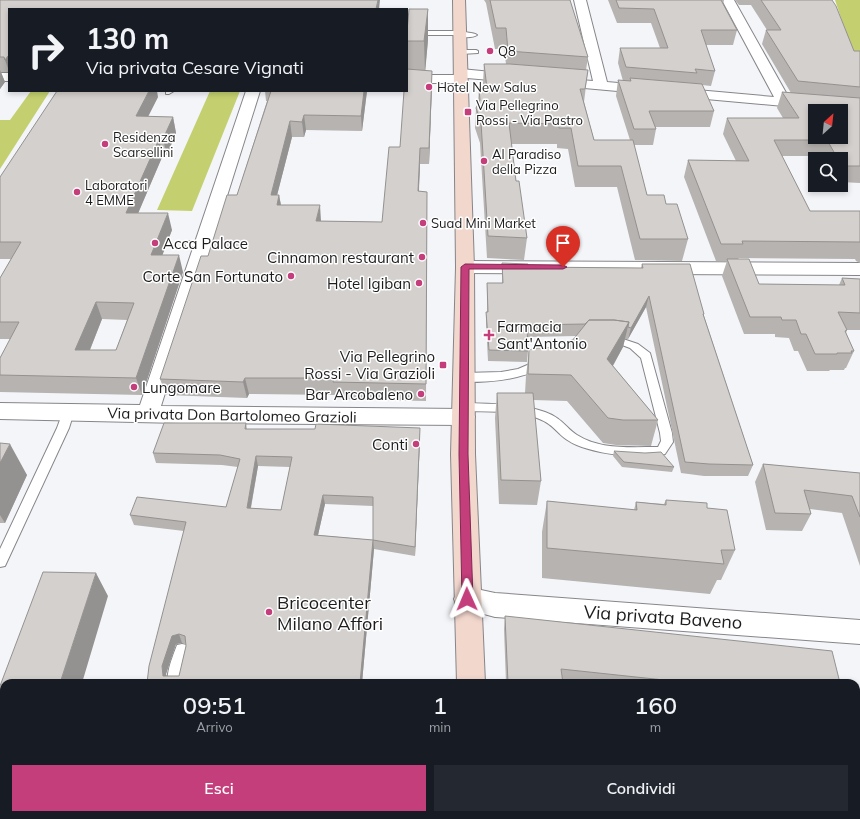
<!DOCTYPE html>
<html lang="it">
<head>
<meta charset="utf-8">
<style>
  :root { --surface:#171b24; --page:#242831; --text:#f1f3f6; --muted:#9ea1a6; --accent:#c53e7c }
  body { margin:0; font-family:Mulish,sans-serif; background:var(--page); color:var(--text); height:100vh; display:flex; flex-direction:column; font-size:15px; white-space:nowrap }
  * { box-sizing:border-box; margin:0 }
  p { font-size:13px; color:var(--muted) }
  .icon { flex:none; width:22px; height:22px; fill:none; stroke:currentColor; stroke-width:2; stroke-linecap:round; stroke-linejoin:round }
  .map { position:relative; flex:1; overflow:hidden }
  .details { position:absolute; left:0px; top:679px; width:860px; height:140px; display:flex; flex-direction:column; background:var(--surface); border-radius:12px 12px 0 0; box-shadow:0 2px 6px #0003 }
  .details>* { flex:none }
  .hud { position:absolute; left:8px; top:8px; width:400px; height:84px; border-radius:0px; box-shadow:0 2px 6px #0003; background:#171b24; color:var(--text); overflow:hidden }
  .needle { width:26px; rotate:27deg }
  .tools { position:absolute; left:808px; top:104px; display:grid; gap:8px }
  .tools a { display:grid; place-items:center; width:40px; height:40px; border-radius:0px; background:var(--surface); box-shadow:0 2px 6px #0003; font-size:20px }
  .pin { position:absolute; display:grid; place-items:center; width:34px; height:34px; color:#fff; margin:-41px -17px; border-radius:50% 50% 50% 0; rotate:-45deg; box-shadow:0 0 4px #0007 }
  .pin .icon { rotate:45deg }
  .me { position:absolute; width:44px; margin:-22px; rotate:359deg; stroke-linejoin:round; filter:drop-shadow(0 0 3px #0008) }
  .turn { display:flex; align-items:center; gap:14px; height:84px; padding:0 12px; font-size:18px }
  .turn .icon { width:52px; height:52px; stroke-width:2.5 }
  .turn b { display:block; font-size:28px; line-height:34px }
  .eta { display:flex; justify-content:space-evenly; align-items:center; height:68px; text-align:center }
  .eta b { font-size:24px; font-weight:600; line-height:28px }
  .cta { display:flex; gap:8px; margin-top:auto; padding:8px 12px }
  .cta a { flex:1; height:46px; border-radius:0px; background:var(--accent); color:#fff; font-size:16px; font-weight:600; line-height:46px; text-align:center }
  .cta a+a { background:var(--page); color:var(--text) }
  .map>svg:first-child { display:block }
  .green { fill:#c4d06f }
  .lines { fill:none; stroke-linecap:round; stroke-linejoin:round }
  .lane-casing { stroke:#86868a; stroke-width:2 }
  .street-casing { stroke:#86868a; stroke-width:2 }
  .secondary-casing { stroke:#86868a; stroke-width:2 }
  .lane { fill:#fff; fill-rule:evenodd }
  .street { fill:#fff; fill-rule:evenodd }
  .secondary { fill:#f2d7cd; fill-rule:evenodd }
  .wall { fill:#b6b3b1; fill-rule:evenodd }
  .shaded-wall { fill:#949290 }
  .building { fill:#d4d0ce; stroke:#949290; fill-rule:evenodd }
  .route { fill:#c53e7c; stroke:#802851 }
  .poi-dot { fill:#c53e7c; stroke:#fff; stroke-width:1.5 }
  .labels { text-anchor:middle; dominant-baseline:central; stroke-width:3; stroke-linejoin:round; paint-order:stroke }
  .far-poi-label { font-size:13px; fill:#1c1c1d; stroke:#fff; text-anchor:start }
  .poi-label { font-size:15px; fill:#1c1c1d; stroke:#fff; text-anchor:end }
  .street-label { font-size:15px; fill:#1c1c1d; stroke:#fff }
  .near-poi-label { font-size:18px; fill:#1c1c1d; stroke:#fff; text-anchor:start }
  .near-street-label { font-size:18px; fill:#1c1c1d; stroke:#fff }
</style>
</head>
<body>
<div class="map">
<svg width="860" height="819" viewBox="0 0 860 819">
  <rect width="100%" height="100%" fill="#f4f5f9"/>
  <!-- green -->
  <path class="green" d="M835 0H860V67L850 66 844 27Z
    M31 91H50L0 169V120H10Z
    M210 91H240L192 211 157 210Z"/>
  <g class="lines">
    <defs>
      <path id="lane" d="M407 31H460C465 33 473 32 477 35 473 38 461 38 457 35H407Z
        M476 50 478 51V53L461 54 458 52 461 50Z
        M166 91H174L169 94H166Z
        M189 241H203L207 244 203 247 186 246 185 244Z
        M584 337 588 338 589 340 588 342C576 346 566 348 556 355 550 359 545 365 539 369 522 379 479 385 460 380L459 377 460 374 464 373 501 372 518 369 532 363 557 345Z
        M609 338 623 339 638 344 650 353 672 433 673 442 665 454C644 461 587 453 569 441 556 433 554 424 537 418 514 410 488 412 464 411L460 410 459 407 460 404 464 403C491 404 520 403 545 412 562 418 565 427 577 435 600 450 632 447 658 447L661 441 660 433 641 358 630 348 622 345 605 343 604 341Z
        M68 408 72 409 74 412 69 428 5 566 0 567V549L57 428 64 409Z
        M182 644 187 645C192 657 180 671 182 683H168C166 672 173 656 177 645Z"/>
      <path id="street" d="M574 0H586L607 82 774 97 722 0H734L789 98 860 105V113L551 85 549 82 551 79 556 78 593 81Z
        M461 69 512 74 517 75 519 78 517 81 512 82 467 78 466 82 461 83H407V75H455L454 73 456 70Z
        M0 73H9V81H0Z
        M246 91H260L161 406 464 409 472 411 475 417 472 423 464 425 180 423 0 419V403L140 405Z
        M465 261 860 263V275L465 273 458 271 456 267 458 263Z
        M467 587 495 593 860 620V644L495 617 458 607 454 599 458 591Z"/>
      <path id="secondary" d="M453 0H465L474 267 475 454 485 683H457L451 454 456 267Z
        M457 815H489V819H457Z"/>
    </defs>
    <!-- lane casing -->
    <use href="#lane" class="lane-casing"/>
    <!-- street casing -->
    <use href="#street" class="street-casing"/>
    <!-- secondary casing -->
    <use href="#secondary" class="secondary-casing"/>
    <!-- lane -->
    <use href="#lane" class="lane"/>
    <!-- street -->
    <use href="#street" class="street"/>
    <!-- secondary -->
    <use href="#secondary" class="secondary"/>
  </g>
  <!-- wall -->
  <path class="wall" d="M0 0 9 9V72H1L5 82 0 89Z
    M484 0H570L588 57 586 70H588L584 102 594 140H630L616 96 618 80 623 81 618 63 620 48H660L651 23H617L608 0H724L723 4 737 30 733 45H706L715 71 711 86 702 85 714 111 710 127H655L656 129 653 145H634L647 195 666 204 688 239 682 261 635 260 617 187H575L568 149 557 148V144H511L516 181 527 238 524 260 487 258 480 143 475 128 476 108 478 103 479 88H483V84L484 64H506L504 49H495L486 3Z
    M735 0H832L854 51H860V183L841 182V159H822L821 156H782L810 211H860V263L856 261 855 259 739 258 738 259 759 284 839 285 842 278 860 279V330H847L846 333 854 351 846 368H845L844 370H830L829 371H807L798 351H794L789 338 775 337V334H744L722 276 727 261H716L684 177 688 160 736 161 723 134 727 118H783L777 108 782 92 791 93 762 44 766 30H767L751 5H739Z
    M428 9V40L425 70 432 85 429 164H420L419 191 427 192 426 401 335 399V395L249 394 247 398 166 395 160 379 208 256 237 195 267 101H266L265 91H367L362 131 306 130 304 137H292L277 195H279L281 205 321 221 382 222 400 147 407 91V31Z
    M158 97 148 117H173L176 133 167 155H163L138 213 172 230 162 255 183 272 142 395 0 392V358L11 339H0V278L11 259H0V177ZM102 319 127 320 116 350H90Z
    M502 263 528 267 641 268 642 264 704 314V316L753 465 748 476H704L681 473 646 307 628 339H625L623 347 613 366 658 420 651 446 616 445 603 443 567 401 533 400 541 481 537 505 499 504 495 418 497 393H525L526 376 529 350 567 347 576 336 528 337V351L527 362 488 361 486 324V312H487V283H502Z
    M246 423 247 429 420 438 415 556 374 549 362 683H147L184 531 134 525 130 515 226 507 238 467 222 465 156 463 153 453ZM258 466 290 467 281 510 251 508ZM325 504 373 506V540L318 535ZM182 643 186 644V646L179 676H167L166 674 176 644Z
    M0 443 27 475 5 523H0Z
    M614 451 674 467 672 472 622 467 613 456Z
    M763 464 860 473V566L842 513 810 509 811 514 802 531 766 530 755 482Z
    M666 500 707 508 735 550 721 580H717L710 594 542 578V532L547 501 634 510 636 502 664 504Z
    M108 596 4 683V745L0 741V686Z
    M505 616 840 683H583L562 681 563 683H506L504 629Z
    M510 815H575L576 819H510Z
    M663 815H856L860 819H664Z"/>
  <!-- shaded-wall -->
  <path class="shaded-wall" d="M378 0H380L379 9H376Z
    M428 9V40L425 74 424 41Z
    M8 56 9 58V71L5 60Z
    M0 70 5 82 0 89Z
    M432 71V85L429 164V148Z
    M149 91H157L158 97 140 132 136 116Z
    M364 91H367L362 131 361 116Z
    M304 115 306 130 304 137 302 122Z
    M173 117 176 133 167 155 163 139Z
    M290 121 292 137 273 211 271 195Z
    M159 139 163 155 131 230 126 213Z
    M420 148V164L418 207V191Z
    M279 195 282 211 277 205Z
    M320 205 321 221 318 237 316 221Z
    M168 213 172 230 156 272 151 255Z
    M179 255 183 272 142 395 136 378Z
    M649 296 646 307 628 339 631 328Z
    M96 302 102 319 83 367 75 350Z
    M629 322 623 347 602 385 607 359Z
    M245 378 249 394 247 398 243 382Z
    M420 428V438L415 556V547Z
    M10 444 27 475 5 523 0 515V463Z
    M256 456 258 466 249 517 247 508Z
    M323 495 325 504 316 544 314 535Z
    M373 540 374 549 362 683H360Z
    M96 573 108 596 82 683H60Z
    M179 634 182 643 176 644 166 674 167 683 163 676 162 666 172 636Z"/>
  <!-- building -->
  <path class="building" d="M0 0H378L376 9H9V56H8L5 60 4 57H0Z
    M490 0H570L588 57 508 51 506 28H496Z
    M616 0H721L737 30H701L715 71 695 69 697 73 626 67 620 48H668L654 9 619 8Z
    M761 0H832L836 6 854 51H860V87L798 81 766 30H781Z
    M409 9H428L424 41H407V31Z
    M484 64H510L588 70 585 89H580L594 140H633L647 195H664L666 204H677L688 239H640L621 166H578L571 128H559V124L509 123 516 181H519L527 238 488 236 481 122 476 108 480 100 479 88H487Z
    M407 69 432 71 429 148H420L418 191 427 192 426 384 333 382 334 378H245L243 382 160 379 201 256H208L227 195H237L271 91H364L361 116 304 115 302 122 290 121 271 195H279L277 205H320L316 221 382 222 389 147H400L404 91H407Z
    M630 78 702 84 714 111H649L656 129H634L618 80 631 81Z
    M57 91H149L136 116 173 117 163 139H159L126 213H168L151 255H179L136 378 0 375V358L19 322H0V278L21 242H0V177ZM96 302 134 303 116 350H75Z
    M782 92 860 98V166H842L841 165V159H838L827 140H774L810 211H860V242L742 241 743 244H721L688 160 749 161 727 118H799ZM815 111H841V137H815Z
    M727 259H749L759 284 845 285 842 278 860 279V313L838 312 847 330 845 331 854 351H851L852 353H837V354H815L806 334H801L796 320H782L781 317H750Z
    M502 263 528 264V267L643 268 642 264H690L704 314H703L753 465 709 464 685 462 649 296 631 328 628 327 629 322 614 320H589L585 324 527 325 528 351 489 350 486 312H488L487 283H503Z
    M589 320H614L629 322 607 359 658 420H623L608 418 571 375 528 374 529 350 536 348 567 347Z
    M497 393H533L541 481 501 480Z
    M164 423H246L245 429H315L316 424 420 428 415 547 373 540 360 683H147L149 666 186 522 130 515 137 497 226 507 240 459 220 455 153 453ZM256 456 292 457 281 510 247 508ZM323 495 373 497V540L314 535ZM179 634 185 636 186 646 179 676H163L162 666 172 636Z
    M0 443 10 444 0 463Z
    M614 451 645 453 661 452 674 467 624 462Z
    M763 464 860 473V517L852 496 804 490 811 514 775 513Z
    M666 500 707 503V508L727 510 735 550H721L724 564 547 548V501L637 510 636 502 666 505Z
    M43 572 96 573 60 683H4V726H0V686Z
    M505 616 832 651 840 683H692L561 669 563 683H508Z
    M856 731H860V819H672L671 815H856Z
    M332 815H412V819H332Z
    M513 815H575L576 819H513Z
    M0 816 154 819H0Z"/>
  <!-- route -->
  <path class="route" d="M465 264 563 265 567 267 563 269H469L468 454 473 599 471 602 467 604 463 602 462 599 459 454 461 267Z"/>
  <!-- markers -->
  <g class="poi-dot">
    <circle cx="490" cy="51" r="4"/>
    <circle cx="429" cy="87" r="4"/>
    <rect x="464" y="108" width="8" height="8" rx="2"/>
    <circle cx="105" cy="144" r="4"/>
    <circle cx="484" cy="161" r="4"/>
    <circle cx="77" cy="192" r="4"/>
    <circle cx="423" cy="223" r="4"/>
    <circle cx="155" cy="243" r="4"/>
    <circle cx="422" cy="257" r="4"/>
    <circle cx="291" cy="276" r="4"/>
    <circle cx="419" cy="283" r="4"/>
    <path d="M487 329h4v4h4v4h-4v4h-4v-4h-4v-4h4z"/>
    <rect x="439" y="361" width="8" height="8" rx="2"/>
    <circle cx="134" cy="387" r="4"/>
    <circle cx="421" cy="394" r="4"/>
    <circle cx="416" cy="444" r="4"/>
    <circle cx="269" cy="612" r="4"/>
  </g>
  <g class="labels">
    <!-- far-poi labels -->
    <g class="far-poi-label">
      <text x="498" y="51">Q8</text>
      <text x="437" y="87">Hotel New Salus</text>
      <text x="476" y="105">Via Pellegrino<tspan x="476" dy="15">Rossi - Via Pastro</tspan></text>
      <text x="113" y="137">Residenza<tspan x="113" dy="15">Scarsellini</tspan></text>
      <text x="492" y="154">Al Paradiso<tspan x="492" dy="15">della Pizza</tspan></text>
      <text x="85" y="185">Laboratori<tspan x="85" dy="15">4 EMME</tspan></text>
      <text x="431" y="223">Suad Mini Market</text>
    </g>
    <!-- poi labels -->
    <g class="poi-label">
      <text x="163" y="243" text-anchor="start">Acca Palace</text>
      <text x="414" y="257">Cinnamon restaurant</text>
      <text x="283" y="276">Corte San Fortunato</text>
      <text x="411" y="283">Hotel Igiban</text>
      <text x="497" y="326" text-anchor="start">Farmacia<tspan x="497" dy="17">Sant'Antonio</tspan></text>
      <text x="435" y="356">Via Pellegrino<tspan x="435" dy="17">Rossi - Via Grazioli</tspan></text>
      <text x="142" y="387" text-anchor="start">Lungomare</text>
      <text x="413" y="394">Bar Arcobaleno</text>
      <text x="408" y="444">Conti</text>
    </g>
    <!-- street labels -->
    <g class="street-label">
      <text transform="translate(232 415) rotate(1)">Via privata Don Bartolomeo Grazioli</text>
    </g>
    <!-- near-poi labels -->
    <g class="near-poi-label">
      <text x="277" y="602">Bricocenter<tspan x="277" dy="21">Milano Affori</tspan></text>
    </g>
    <!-- near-street labels -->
    <g class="near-street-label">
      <text transform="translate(663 617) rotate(4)">Via privata Baveno</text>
    </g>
  </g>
</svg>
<div class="tools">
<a><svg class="needle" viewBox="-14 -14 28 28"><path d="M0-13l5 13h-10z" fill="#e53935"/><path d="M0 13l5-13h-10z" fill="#9ea1a6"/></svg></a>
<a><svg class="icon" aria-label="search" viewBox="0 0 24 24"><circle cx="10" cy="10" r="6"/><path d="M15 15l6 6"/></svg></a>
</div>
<div class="pin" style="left:563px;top:267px;background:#d93025"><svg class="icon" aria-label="arrive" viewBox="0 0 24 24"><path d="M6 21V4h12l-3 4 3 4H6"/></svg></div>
<svg class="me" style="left:467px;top:599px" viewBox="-20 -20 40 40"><path d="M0-17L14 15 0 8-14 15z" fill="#c53e7c" stroke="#fff" stroke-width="4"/></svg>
<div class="hud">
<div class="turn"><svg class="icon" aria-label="right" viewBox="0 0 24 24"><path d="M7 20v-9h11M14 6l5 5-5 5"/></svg><div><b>130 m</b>Via privata Cesare Vignati</div></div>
</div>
<section class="details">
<div class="eta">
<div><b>09:51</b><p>Arrivo</p></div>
<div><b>1</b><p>min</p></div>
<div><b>160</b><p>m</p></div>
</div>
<div class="cta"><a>Esci</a><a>Condividi</a></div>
</section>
</div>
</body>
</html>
